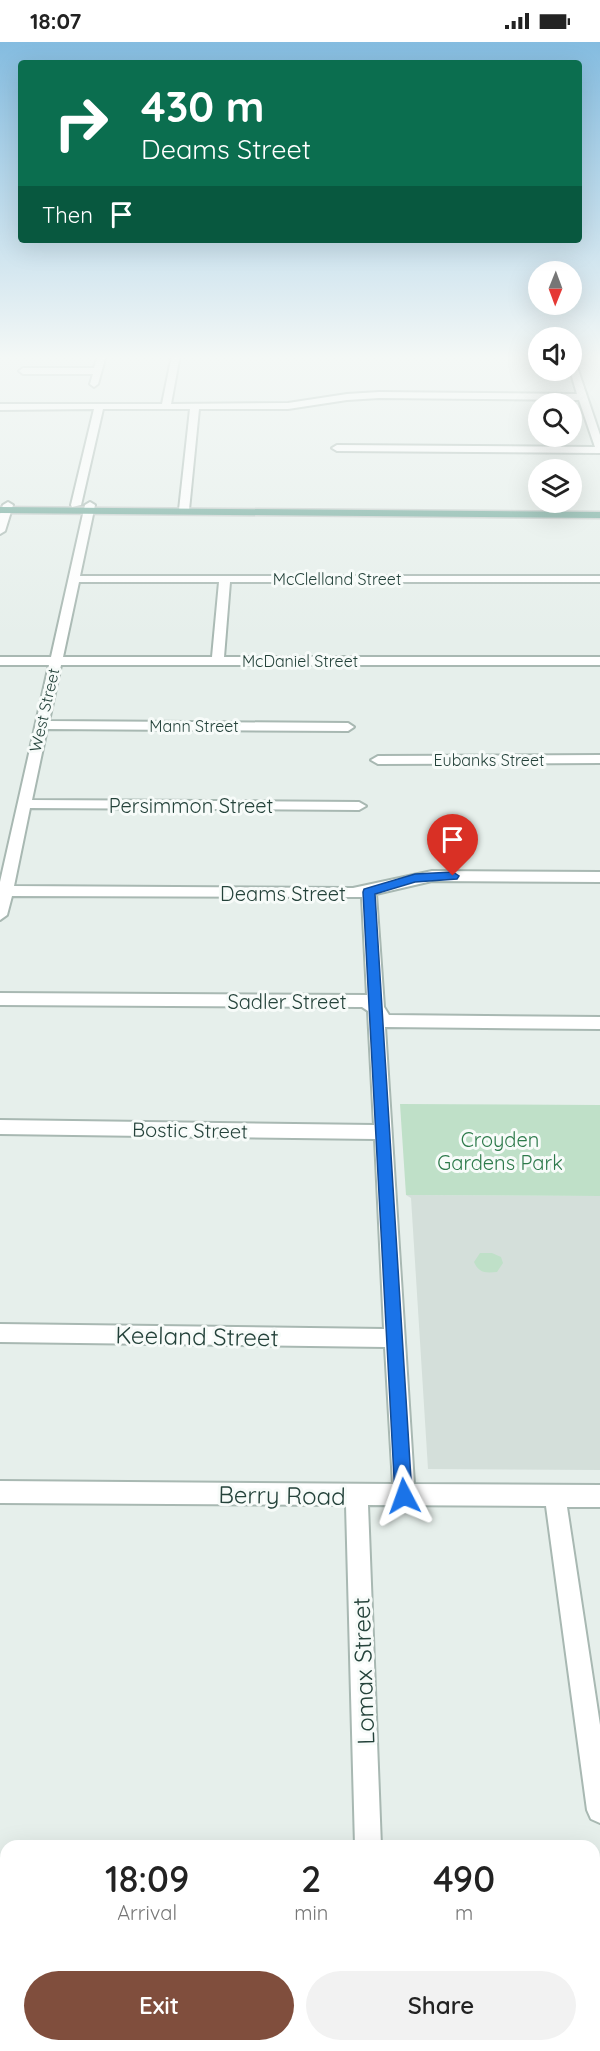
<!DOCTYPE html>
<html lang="en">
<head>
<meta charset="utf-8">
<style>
  :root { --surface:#fff; --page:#f2f2f2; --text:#222; --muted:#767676; --accent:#804e3d }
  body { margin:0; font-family:Quicksand,sans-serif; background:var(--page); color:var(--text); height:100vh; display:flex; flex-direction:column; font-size:22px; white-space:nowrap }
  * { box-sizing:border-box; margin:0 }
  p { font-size:20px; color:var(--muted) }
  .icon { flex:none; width:33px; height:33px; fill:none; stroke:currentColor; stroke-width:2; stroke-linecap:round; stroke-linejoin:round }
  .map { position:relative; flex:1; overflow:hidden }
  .sheet { position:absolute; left:0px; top:1798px; width:600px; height:212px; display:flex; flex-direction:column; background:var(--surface); border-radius:18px 18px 0 0; box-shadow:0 6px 24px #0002 }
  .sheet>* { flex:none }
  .top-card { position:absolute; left:18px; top:18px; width:564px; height:183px; border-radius:6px; box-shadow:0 6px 24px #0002; background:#0b6e4f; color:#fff; overflow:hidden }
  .needle { width:39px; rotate:181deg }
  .buttons { position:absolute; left:528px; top:219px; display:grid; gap:12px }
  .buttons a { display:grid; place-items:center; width:54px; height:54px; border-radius:50%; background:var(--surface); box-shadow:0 6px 24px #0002; font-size:30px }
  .pin { position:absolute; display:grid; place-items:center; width:51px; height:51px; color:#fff; margin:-62px -26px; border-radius:50% 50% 50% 0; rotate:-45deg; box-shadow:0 0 6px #0007 }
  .pin .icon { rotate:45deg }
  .me { position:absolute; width:66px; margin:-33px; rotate:356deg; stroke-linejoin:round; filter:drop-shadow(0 0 4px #0008) }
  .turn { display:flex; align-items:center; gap:21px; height:126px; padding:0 24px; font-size:27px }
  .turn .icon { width:78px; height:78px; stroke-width:2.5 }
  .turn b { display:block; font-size:42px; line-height:51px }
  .then { display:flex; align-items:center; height:57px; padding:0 24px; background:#0003; gap:12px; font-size:22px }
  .eta { display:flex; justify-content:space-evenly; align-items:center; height:102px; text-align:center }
  .eta b { font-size:36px; font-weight:600; line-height:42px }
  .primary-button { display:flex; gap:12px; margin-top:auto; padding:12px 24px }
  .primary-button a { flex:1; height:69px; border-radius:36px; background:var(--accent); color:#fff; font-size:24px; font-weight:600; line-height:69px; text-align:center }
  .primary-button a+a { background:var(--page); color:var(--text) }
  .status { display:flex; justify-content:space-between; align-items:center; height:42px; padding:0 30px; background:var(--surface); direction:ltr }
  .status svg { height:16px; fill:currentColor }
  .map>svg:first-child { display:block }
  .built { fill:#d4dfda }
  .green { fill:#bfe0c8 }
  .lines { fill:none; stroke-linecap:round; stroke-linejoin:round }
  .minor-casing { stroke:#a8b8b2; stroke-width:4 }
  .major-casing { stroke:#c2cac8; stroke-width:3 }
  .minor { fill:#fff; fill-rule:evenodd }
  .major { fill:#6aa596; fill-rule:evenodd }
  .route { fill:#1a73e8; stroke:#114b97; stroke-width:1.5 }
  .labels { text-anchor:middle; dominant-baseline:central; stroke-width:6; stroke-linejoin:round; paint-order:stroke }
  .far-street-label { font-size:16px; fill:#24423a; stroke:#f7fbf9 }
  .street-label { font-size:20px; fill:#24423a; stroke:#f7fbf9 }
  .park-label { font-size:20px; fill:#2d7a4b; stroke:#f7fbf9 }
  .near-street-label { font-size:24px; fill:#24423a; stroke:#f7fbf9 }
</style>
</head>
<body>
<div class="status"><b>18:07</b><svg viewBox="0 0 49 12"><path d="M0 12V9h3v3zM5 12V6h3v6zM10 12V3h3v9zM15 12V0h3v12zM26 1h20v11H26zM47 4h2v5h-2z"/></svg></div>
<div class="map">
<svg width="600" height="2009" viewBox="0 0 600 2009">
  <rect width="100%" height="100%" fill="#e6efeb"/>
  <!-- built -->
  <path class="built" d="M406 1153 600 1154V1428L428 1427 411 1156Z"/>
  <!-- green -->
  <path class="green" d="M400 1062 600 1063V1154L406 1153Z
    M480 1211H492L501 1215 503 1221 497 1230C485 1231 479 1231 474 1220Z"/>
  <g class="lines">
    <defs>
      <path id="minor" d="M98 313H106L98 342 94 345 90 342 93 332H23L19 329 23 326H94Z
        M172 313H180L171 362 288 361 347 352 379 350 577 352 570 328 572 319 576 322 600 393V411L337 409 332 406 337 403 595 405 579 358 379 356 347 358 288 367H199L189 468 184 471 179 468 190 367H103L81 463 72 465 71 463 94 367 0 368V362H162Z
        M8 460 13 463 5 489 0 492V472L3 463Z
        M90 460 95 463 80 534H600V540H230L224 615H600V623H61L49 679 348 681 354 685 348 689 47 687 32 758 359 760 366 764 359 768 30 766 14 844 353 846 432 829 600 830V840L432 839 376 852 384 965 389 973 600 975V987L385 985 414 1442 600 1443V1465H567L600 1683V1781L591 1777 587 1768 546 1464 368 1463 381 1804H355L346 1463 0 1461V1439L393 1442 385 1305 0 1300V1282L384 1287 375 1097 0 1092V1078L374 1083 368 969 362 965 0 963V951L367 953 362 855 12 854 7 873 0 878V840L49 623H0V615H51L85 463ZM79 540H219L212 615H63Z
        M600 713V721L378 722 371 718 378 714Z
        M361 2004H389V2009H361Z"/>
      <path id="major" d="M0 465 600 470V476L0 471Z"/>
    </defs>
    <!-- minor casing -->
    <use href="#minor" class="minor-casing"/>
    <!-- major casing -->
    <use href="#major" class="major-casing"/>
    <!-- minor -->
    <use href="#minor" class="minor"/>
    <!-- major -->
    <use href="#major" class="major"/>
  </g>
  <!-- sky -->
  <linearGradient id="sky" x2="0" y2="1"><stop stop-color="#84bce0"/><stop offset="0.53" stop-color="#f4f8f6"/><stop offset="1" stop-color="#f4f8f6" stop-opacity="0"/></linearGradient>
  <rect width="600" height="595" fill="url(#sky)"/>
  <!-- route -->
  <path class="route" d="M453 830 459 834 457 837 415 840 375 852 412 1454 410 1460 404 1463 397 1460 395 1454 363 850 364 847 415 832Z"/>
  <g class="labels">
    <!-- far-street labels -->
    <g class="far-street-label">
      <text x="337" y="537">McClelland Street</text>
      <text x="300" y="619">McDaniel Street</text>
      <text transform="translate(44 668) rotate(-77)">West Street</text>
      <text x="194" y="684">Mann Street</text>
      <text x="489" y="718">Eubanks Street</text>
    </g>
    <!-- street labels -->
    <g class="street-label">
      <text x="191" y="763">Persimmon Street</text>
      <text x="283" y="851">Deams Street</text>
      <text x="287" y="959">Sadler Street</text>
      <text transform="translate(190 1088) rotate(1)">Bostic Street</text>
    </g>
    <!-- park labels -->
    <g class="park-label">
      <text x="500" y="1097">Croyden<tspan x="500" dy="23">Gardens Park</tspan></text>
    </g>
    <!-- near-street labels -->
    <g class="near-street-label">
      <text transform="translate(197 1294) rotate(1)">Keeland Street</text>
      <text transform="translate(282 1453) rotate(1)">Berry Road</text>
      <text transform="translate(363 1629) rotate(-92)">Lomax Street</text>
    </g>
  </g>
</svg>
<div class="buttons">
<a><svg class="needle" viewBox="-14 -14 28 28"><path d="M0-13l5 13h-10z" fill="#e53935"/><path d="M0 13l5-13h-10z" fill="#767676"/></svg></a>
<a><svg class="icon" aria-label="sound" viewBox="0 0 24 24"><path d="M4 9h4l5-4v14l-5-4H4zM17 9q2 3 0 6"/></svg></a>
<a><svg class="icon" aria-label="search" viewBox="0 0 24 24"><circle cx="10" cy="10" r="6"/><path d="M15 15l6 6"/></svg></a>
<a><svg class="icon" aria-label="layers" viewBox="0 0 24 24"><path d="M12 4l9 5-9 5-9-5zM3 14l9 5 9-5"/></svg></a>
</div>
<div class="pin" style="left:453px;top:834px;background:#d93025"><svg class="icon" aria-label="arrive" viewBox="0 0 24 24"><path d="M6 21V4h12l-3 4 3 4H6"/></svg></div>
<svg class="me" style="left:404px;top:1454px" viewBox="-20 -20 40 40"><path d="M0-17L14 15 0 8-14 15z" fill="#1a73e8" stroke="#fff" stroke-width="4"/></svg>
<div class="top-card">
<div class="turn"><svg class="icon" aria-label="right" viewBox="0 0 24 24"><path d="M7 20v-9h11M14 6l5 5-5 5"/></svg><div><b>430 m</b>Deams Street</div></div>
<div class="then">Then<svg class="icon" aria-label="arrive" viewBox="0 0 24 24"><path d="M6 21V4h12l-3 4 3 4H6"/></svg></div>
</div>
<section class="sheet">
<div class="eta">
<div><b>18:09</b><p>Arrival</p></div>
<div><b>2</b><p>min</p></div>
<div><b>490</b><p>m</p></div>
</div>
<div class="primary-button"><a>Exit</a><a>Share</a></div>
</section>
</div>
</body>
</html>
